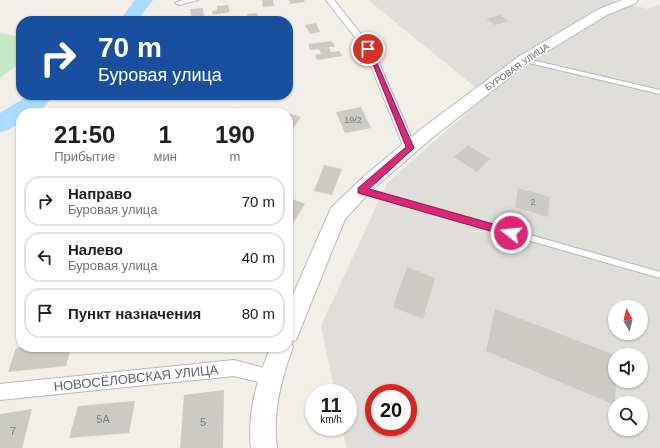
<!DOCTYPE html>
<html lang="ru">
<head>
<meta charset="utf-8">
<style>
  :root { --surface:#fff; --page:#f2f2f2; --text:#202124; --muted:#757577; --line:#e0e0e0 }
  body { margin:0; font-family:Helvetica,sans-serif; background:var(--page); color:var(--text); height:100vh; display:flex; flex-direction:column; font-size:15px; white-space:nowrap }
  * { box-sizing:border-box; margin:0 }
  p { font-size:13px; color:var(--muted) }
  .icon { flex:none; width:22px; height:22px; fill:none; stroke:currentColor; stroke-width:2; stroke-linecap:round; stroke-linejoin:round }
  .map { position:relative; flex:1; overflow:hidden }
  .drawer { position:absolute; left:16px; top:108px; width:277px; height:244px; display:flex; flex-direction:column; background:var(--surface); border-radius:16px; box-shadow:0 1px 3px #0004 }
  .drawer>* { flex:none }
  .guide { position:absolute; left:16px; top:16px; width:277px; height:84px; border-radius:16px; box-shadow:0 1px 3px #0004; background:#1a4fa0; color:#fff; overflow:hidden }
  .needle { width:26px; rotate:352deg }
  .buttons { position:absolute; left:608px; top:300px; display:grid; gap:8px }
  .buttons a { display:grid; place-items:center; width:40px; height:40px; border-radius:50%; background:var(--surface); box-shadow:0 1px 3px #0004; font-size:20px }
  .speed { position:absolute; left:305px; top:384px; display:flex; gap:8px; font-size:20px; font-weight:700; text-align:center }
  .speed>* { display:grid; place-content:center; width:52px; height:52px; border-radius:50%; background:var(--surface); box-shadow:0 1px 3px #0004; line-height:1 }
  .speed small { font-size:10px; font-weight:400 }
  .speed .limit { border:6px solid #d22; background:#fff; color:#111 }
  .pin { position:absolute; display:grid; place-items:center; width:34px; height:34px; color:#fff; margin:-17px; border:2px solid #fff; border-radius:50%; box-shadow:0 1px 4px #0007 }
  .me { position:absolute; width:44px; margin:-22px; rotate:286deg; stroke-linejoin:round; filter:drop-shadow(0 0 3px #0008) }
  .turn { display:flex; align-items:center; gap:14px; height:84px; padding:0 16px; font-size:18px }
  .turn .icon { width:52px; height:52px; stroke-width:2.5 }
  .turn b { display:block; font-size:28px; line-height:34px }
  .eta { display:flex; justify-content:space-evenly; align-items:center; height:68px; text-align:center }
  .eta b { font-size:24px; font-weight:700; line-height:28px }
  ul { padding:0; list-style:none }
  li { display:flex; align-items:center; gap:12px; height:50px; margin:0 8px 6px; padding:0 8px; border:2px solid var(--line); border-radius:16px }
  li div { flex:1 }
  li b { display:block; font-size:15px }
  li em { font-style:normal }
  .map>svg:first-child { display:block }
  .industrial { fill:#e0deda; fill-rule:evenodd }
  .green { fill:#c5e8c5 }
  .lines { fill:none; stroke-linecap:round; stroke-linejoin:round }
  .river { fill:#aadaff; fill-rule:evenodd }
  .building { fill:#cccac5 }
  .lane-casing { stroke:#b5b8bc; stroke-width:2 }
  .street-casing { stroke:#b5b8bc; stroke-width:2 }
  .secondary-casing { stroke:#b6babf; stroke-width:2 }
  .lane { fill:#fff; fill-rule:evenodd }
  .street { fill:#fff; fill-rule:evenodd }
  .secondary { fill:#fff; fill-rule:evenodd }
  .route { fill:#db2777; stroke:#8e194d }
  .labels { text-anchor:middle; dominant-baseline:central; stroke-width:3; stroke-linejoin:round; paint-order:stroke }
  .far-street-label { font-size:9px; fill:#5f6368; stroke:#fff }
  .number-label { font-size:9px; fill:#7a7d7f }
  .near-number-label { font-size:11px; fill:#7a7d7f }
  .near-street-label { font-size:13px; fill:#5f6368; stroke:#fff }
</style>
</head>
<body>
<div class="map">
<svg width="660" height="448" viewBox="0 0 660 448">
  <rect width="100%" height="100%" fill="#f1efe8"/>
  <!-- industrial -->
  <path class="industrial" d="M368 0H610L648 9 660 4V448H347L342 427H348V393H335L321 326 387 183 486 96ZM615 307H641V333H615ZM615 355H641V381H615ZM374 393H408V427H374ZM615 403H641V429H615Z"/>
  <!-- green -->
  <path class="green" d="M0 33 21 37V62L0 78Z"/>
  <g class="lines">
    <!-- river -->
    <path class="river" d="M135 0H153L137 21H119Z
      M29 95H53C44 110 38 113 21 113V122L8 130 0 132V113Z"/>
  </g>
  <!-- building -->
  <path class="building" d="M262 0H273L274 6 263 7Z
    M289 0H304L305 2 290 4Z
    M228 5 230 12 213 15 212 11 217 10V6Z
    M203 8 204 16 191 18 190 9Z
    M257 13 259 18 248 20 247 14Z
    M500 15 509 21 495 25 486 19Z
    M316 23 320 32 310 34 305 25Z
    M332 41 335 47H329L331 52 339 51 342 56 317 60 315 55 321 54 319 49 310 50 308 44Z
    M236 107 256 113H231Z
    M361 107 371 128 345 133 336 112Z
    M288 113 301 117 288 136Z
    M468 145 490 159 477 172 454 157Z
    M324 165 342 169 332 195 314 191Z
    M518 188 550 197 548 217 515 207Z
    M288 197 305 204 290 228 288 227Z
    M407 267 435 278 423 319 393 307Z
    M495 309 615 355V381H616L615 405 486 351Z
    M71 347 66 366 8 372 16 348Z
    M224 390 223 448H180L184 395Z
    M135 401 129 433 69 438 78 406Z
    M32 409 22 448H0V414Z"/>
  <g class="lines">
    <defs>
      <path id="lane" d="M523 58 660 90V94L521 61 520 60Z
        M362 187 660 272V278L360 192 359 190Z"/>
      <path id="street" d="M182 0H198L179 5 175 3Z
        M326 0H334L373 49 416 148 414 151 410 152 404 148 364 49Z
        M234 360 276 371 278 377 276 383 270 385 234 376 0 400V384Z"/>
      <path id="secondary" d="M622 0H638L636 3 607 15 528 63 433 137 374 188 345 219 296 340 291 342 293 347C281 379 272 414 277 448H251C247 414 257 378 271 347H288V306L331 208 362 178 421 129 518 57 599 9Z"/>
    </defs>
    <!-- lane casing -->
    <use href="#lane" class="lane-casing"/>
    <!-- street casing -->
    <use href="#street" class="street-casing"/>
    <!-- secondary casing -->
    <use href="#secondary" class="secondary-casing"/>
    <!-- lane -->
    <use href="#lane" class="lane"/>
    <!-- street -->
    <use href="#street" class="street"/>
    <!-- secondary -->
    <use href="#secondary" class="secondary"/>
  </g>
  <!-- route -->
  <path class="route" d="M366 47 371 49 414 148 369 189 511 229 515 233 514 236 511 237 358 193V188L406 147Z"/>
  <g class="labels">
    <!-- far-street labels -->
    <g class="far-street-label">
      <text transform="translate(517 67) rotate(-35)">БУРОВАЯ УЛИЦА</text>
    </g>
    <!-- number labels -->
    <g class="number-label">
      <text x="353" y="120">19/2</text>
      <text x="533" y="202">2</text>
    </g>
    <!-- near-number labels -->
    <g class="near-number-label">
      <text x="103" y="419">5А</text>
      <text x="203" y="422">5</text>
      <text x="13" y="431">7</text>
    </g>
    <!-- near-street labels -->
    <g class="near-street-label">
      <text transform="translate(136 378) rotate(-6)">НОВОСЁЛОВСКАЯ УЛИЦА</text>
    </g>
  </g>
</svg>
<div class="buttons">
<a><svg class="needle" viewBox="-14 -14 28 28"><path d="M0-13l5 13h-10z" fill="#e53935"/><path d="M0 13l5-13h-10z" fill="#757577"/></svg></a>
<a><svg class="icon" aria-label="sound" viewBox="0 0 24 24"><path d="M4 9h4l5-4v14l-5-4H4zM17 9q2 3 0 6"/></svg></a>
<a><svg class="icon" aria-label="search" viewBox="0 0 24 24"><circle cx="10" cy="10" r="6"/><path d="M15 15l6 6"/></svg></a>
</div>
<div class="speed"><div>11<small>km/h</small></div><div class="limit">20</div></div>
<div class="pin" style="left:368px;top:49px;background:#d93025"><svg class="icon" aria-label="arrive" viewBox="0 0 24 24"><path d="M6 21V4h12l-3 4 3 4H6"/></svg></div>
<svg class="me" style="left:511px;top:233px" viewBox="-20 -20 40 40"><circle r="17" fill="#db2777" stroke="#fff" stroke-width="3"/><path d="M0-11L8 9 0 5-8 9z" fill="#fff"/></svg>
<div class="guide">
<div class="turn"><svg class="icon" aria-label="right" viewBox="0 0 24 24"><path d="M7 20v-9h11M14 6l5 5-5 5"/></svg><div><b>70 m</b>Буровая улица</div></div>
</div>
<section class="drawer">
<div class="eta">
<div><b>21:50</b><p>Прибытие</p></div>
<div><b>1</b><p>мин</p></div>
<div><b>190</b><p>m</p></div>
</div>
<ul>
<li><svg class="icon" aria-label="right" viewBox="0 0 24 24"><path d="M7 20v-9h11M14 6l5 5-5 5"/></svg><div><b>Направо</b><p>Буровая улица</p></div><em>70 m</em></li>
<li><svg class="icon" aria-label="left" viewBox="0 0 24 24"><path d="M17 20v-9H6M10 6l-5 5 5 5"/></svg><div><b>Налево</b><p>Буровая улица</p></div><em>40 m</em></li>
<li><svg class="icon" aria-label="arrive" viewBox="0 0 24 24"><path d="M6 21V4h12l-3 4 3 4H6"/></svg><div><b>Пункт назначения</b></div><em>80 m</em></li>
</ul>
</section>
</div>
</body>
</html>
